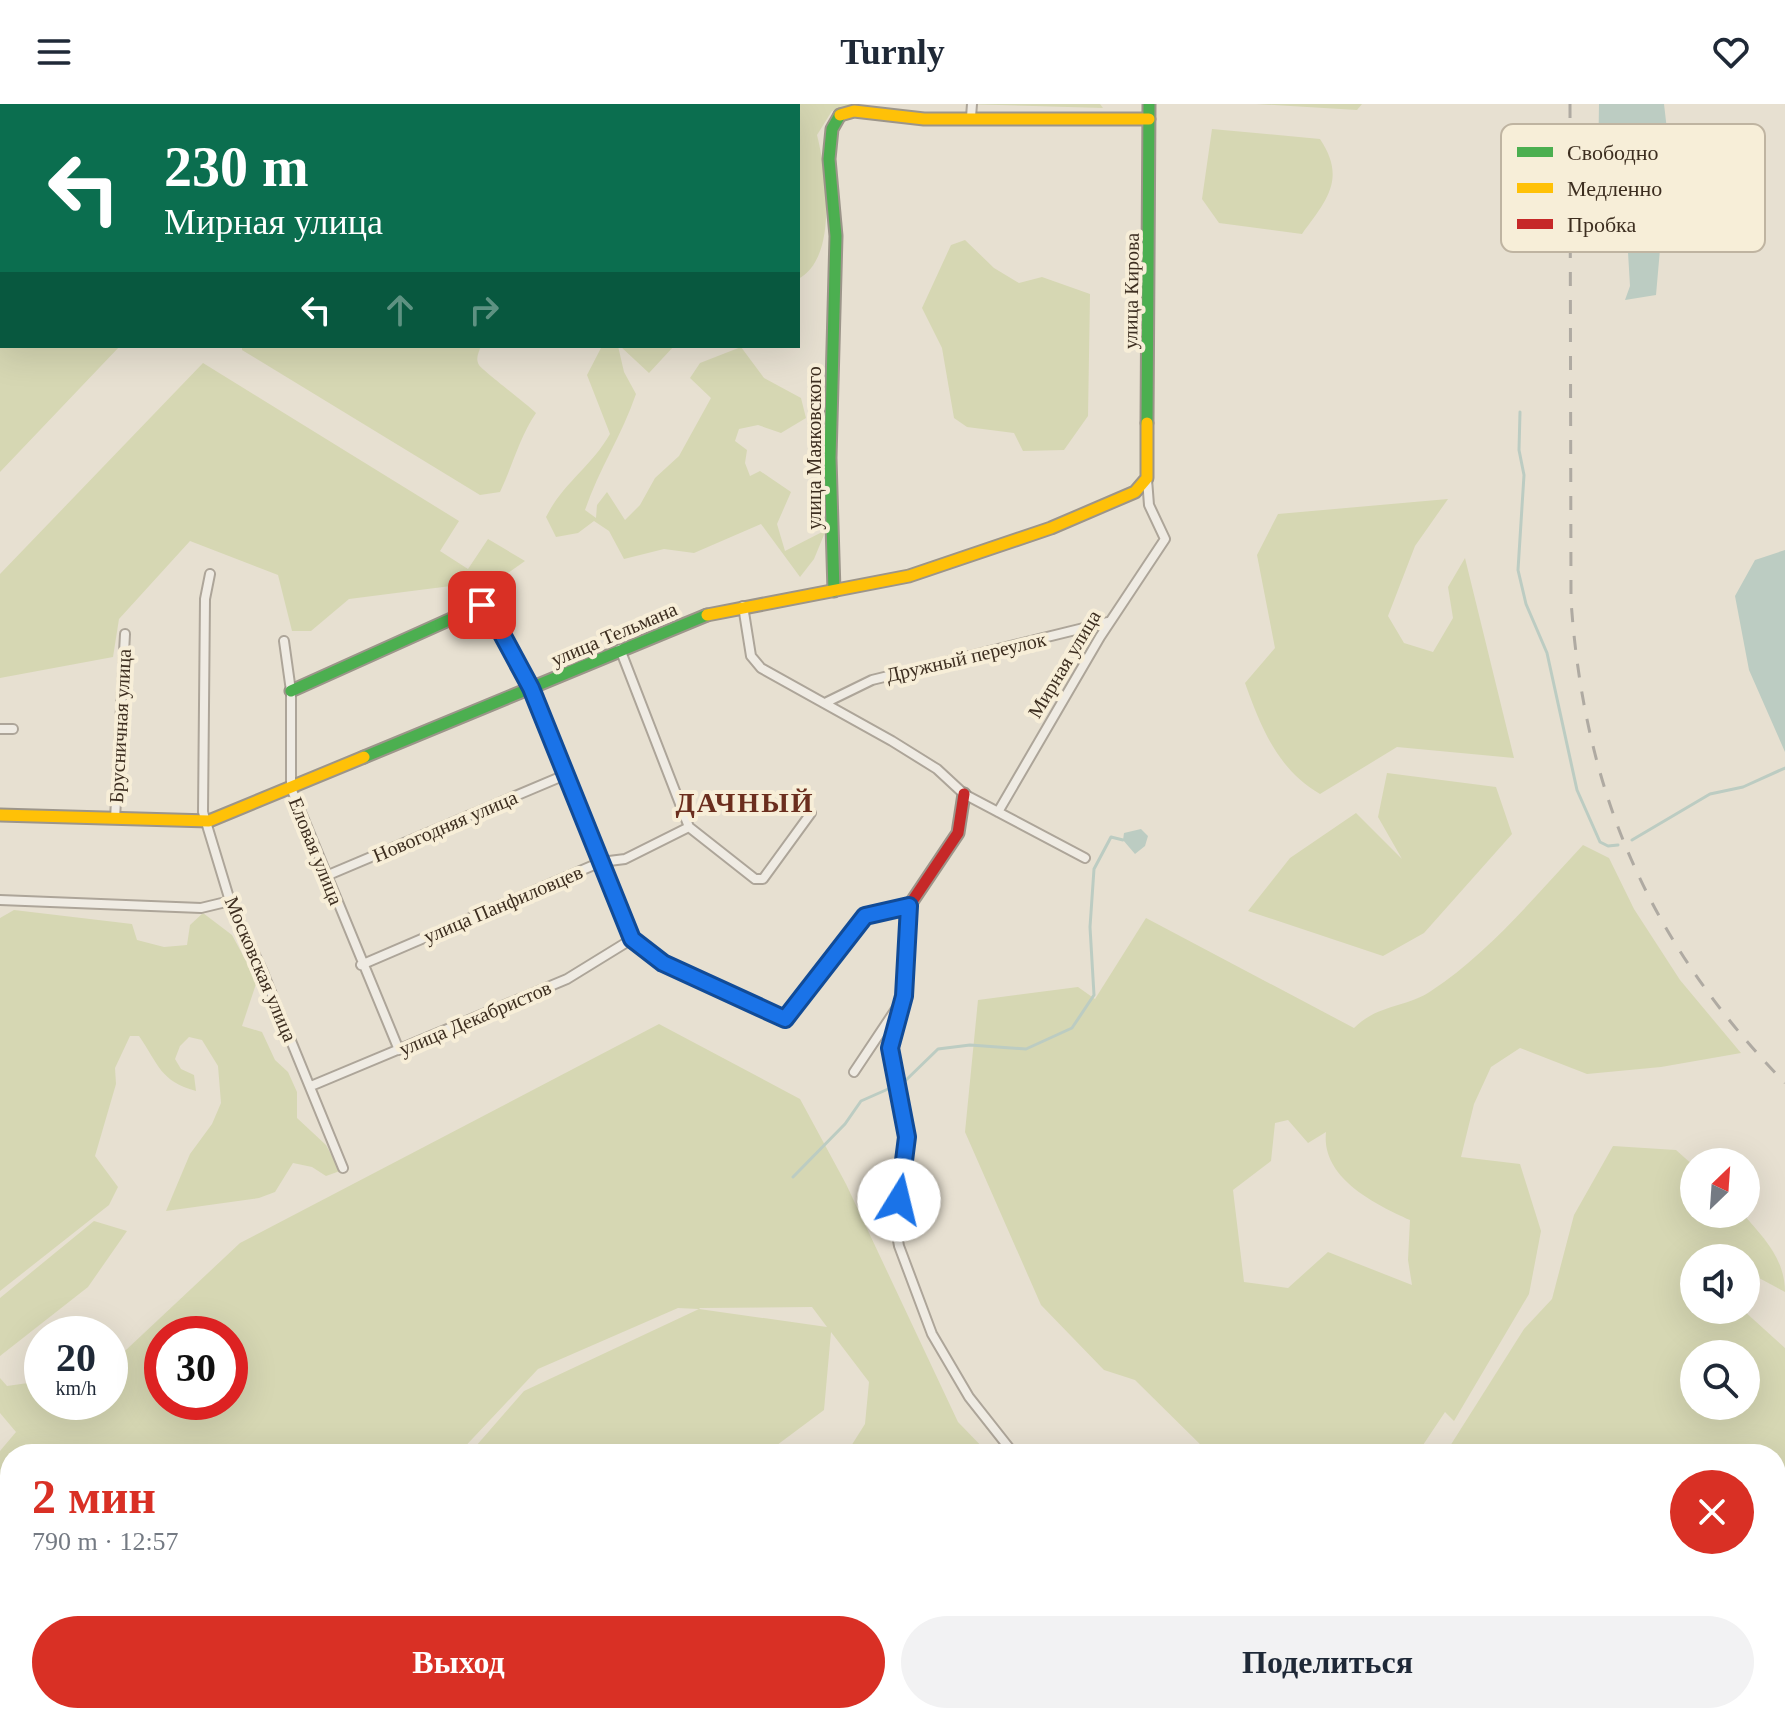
<!DOCTYPE html>
<html lang="ru">
<head>
<meta charset="utf-8">
<style>
  :root { --surface:#fff; --page:#f2f2f3; --text:#1f2937; --muted:#747a83; --accent:#d93025 }
  body { margin:0; font-family:Georgia,serif; background:var(--page); color:var(--text); height:100vh; display:flex; flex-direction:column; font-size:30px; white-space:nowrap }
  * { box-sizing:border-box; margin:0 }
  p { font-size:26px; color:var(--muted) }
  .icon { flex:none; width:44px; height:44px; fill:none; stroke:currentColor; stroke-width:2; stroke-linecap:round; stroke-linejoin:round }
  .map { position:relative; flex:1; overflow:hidden }
  .side { position:absolute; left:0px; top:1340px; width:1786px; height:280px; display:flex; flex-direction:column; background:var(--surface); border-radius:32px 32px 0 0; box-shadow:0 8px 32px #0002 }
  .side>* { flex:none }
  .top-card { position:absolute; left:0px; top:0px; width:800px; height:244px; box-shadow:0 8px 32px #0002; background:#0b6e4f; color:#fff; overflow:hidden }
  .needle { width:52px; rotate:25deg }
  .buttons { position:absolute; left:1680px; top:1044px; display:grid; gap:16px }
  .buttons a { display:grid; place-items:center; width:80px; height:80px; border-radius:50%; background:var(--surface); box-shadow:0 8px 32px #0002; font-size:40px }
  .speed { position:absolute; left:24px; top:1212px; display:flex; gap:16px; font-size:40px; font-weight:700; text-align:center }
  .speed>* { display:grid; place-content:center; width:104px; height:104px; border-radius:50%; background:var(--surface); box-shadow:0 8px 32px #0002; line-height:1 }
  .speed small { font-size:20px; font-weight:400 }
  .speed .limit { border:12px solid #d22; background:#fff; color:#111 }
  .pin { position:absolute; display:grid; place-items:center; width:68px; height:68px; color:#fff; margin:-34px; border-radius:16px; box-shadow:0 4px 12px #0006 }
  .me { position:absolute; width:88px; margin:-44px; rotate:9deg; stroke-linejoin:round; filter:drop-shadow(0 0 6px #0008) }
  .turn { display:flex; align-items:center; gap:28px; height:168px; padding:0 32px; font-size:36px }
  .turn .icon { width:104px; height:104px; stroke-width:2.5 }
  .turn b { display:block; font-size:56px; line-height:68px }
  .lanes { display:flex; align-items:center; height:76px; padding:0 32px; background:#0003; justify-content:center; gap:40px; direction:ltr }
  .lanes .off { opacity:.35 }
  .round { display:grid; place-items:center; flex:none; width:84px; height:84px; border-radius:42px; background:var(--page) }
  .overview { display:flex; align-items:center; justify-content:space-between; height:136px; padding:0 32px }
  h1 { font-size:48px; font-weight:700; line-height:60px; color:var(--accent) }
  .action { display:flex; gap:16px; margin-top:auto; padding:16px 32px }
  .action a { flex:1; height:92px; border-radius:48px; background:var(--accent); color:#fff; font-size:32px; font-weight:700; line-height:92px; text-align:center }
  .action a+a { background:var(--page); color:var(--text) }
  header { display:flex; justify-content:space-between; align-items:center; height:104px; padding:0 32px; background:var(--surface); font-size:36px; font-weight:700 }
  .map>svg:first-child { display:block }
  .green { fill:#d6d7b3; fill-rule:evenodd }
  .water { fill:#bcccc2 }
  .lines { fill:none; stroke-linecap:round; stroke-linejoin:round }
  .stream { stroke:#bcccc2; stroke-width:3 }
  .street-casing { stroke:#ada599; stroke-width:12 }
  .fast-casing { stroke:#9c958a; stroke-width:15 }
  .slow-casing { stroke:#9c958a; stroke-width:15 }
  .jam-casing { stroke:#9c958a; stroke-width:15 }
  .street { stroke:#efebe3; stroke-width:8 }
  .fast { stroke:#4caf50; stroke-width:11 }
  .slow { stroke:#ffc107; stroke-width:11 }
  .jam { stroke:#c62828; stroke-width:11 }
  .rail { stroke:#afaaa2; stroke-width:3; stroke-dasharray:14 14; stroke-linecap:butt }
  .route-casing { stroke:#114b97; stroke-width:20 }
  .route { stroke:#1a73e8; stroke-width:14 }
  .labels { text-anchor:middle; dominant-baseline:central; stroke-width:8; stroke-linejoin:round; paint-order:stroke }
  .street-label { font-size:20px; fill:#3d2e20; stroke:#f7eed8 }
  .district-label { font-size:28px; font-weight:bold; letter-spacing:2px; fill:#6b2e1e; stroke:#f7eed8 }
  .key { fill:#f7eed8; stroke:#bfb4a1; stroke-width:2 }
  .key-label { font-size:22px; fill:#3d2e20 }
</style>
</head>
<body>
<header><svg class="icon" aria-label="menu" viewBox="0 0 24 24"><path d="M4 6h16M4 12h16M4 18h16"/></svg>Turnly<svg class="icon" aria-label="heart" viewBox="0 0 24 24"><path d="M12 20l-8-8c-3-5 5-10 8-4 3-6 11-1 8 4z"/></svg></header>
<div class="map">
<svg width="1785" height="1620" viewBox="0 0 1785 1620">
  <rect width="100%" height="100%" fill="#e7e0d1"/>
  <!-- green -->
  <path class="green" d="M0 0H353L2 2V117Z
    M429 0H853L832 7 817 31C826 67 839 154 798 175V2Z
    M962 0H1100L1103 4Z
    M1256 0H1362L1357 6Z
    M1212 25 1320 35C1347 75 1326 97 1302 130L1219 119 1202 95Z
    M965 136 994 164 1019 179 1042 173 1090 190 1088 312 1064 346 1023 347 1014 329 967 323 954 314 942 244 922 204 951 141Z
    M0 141 2 242H120L0 368Z
    M242 242H481C479 248 475 254 479 261 483 267 526 299 536 309 519 334 513 361 500 388L480 391 242 246Z
    M602 242H618L624 268 636 290C622 331 599 365 585 406L596 414 597 401 607 388 625 416 640 401 655 374 679 352 711 294 690 274 700 259 741 243 764 274 801 294 806 314 781 329 758 321 739 325 735 337 747 346 745 359 750 372 760 367 791 388 777 420 785 447 826 426 814 455 800 473 761 420 694 449 664 445 624 455 609 427 594 417 578 429 556 433 546 413C563 379 591 363 610 330L587 271Z
    M620 242H674L649 269Z
    M203 259 459 417 440 447 468 465 488 435 525 457 498 476 349 495 311 527H292L278 471 190 437 119 515 113 553 0 574V470Z
    M1448 395 1415 442 1388 512 1404 539 1433 548 1453 514 1448 483 1465 454 1514 654 1397 643 1320 690C1277 665 1261 623 1245 579L1275 544 1257 451 1278 410Z
    M1387 669 1496 683 1512 730 1424 829 1383 852 1248 807 1290 754 1356 709 1402 755 1378 713Z
    M1583 741 1609 754 1634 805 1680 876 1741 949 1661 963 1587 970 1520 944 1491 963 1474 1000 1461 1053 1520 1060 1541 1127 1529 1190 1454 1317 1445 1308 1417 1350H1210L1135 1276 1104 1266 1041 1201 965 1028 978 896 1078 883 1095 895 1146 814 1354 924C1378 900 1406 904 1431 887 1490 848 1535 792 1583 741ZM1288 1016 1308 1039 1326 1028C1321 1074 1375 1100 1410 1116L1408 1156 1412 1181 1328 1148 1288 1184 1244 1178 1233 1086 1271 1057 1275 1019Z
    M14 806 132 820 137 836 164 843 187 841 190 821 203 809 232 831 257 877 242 922 262 928 275 956 288 968 297 988V1014L326 1041 340 1067 326 1072 312 1063 293 1059 275 1088 259 1094 166 1107 190 1050 212 1020 221 999 218 962 202 936 189 933 180 942 175 955 181 965 194 971 196 987C160 977 159 961 139 932H130L115 964 116 980 95 1052 118 1083 109 1101 0 1187V814Z
    M659 920 800 995 846 1080 958 1318 989 1350H846L865 1320 869 1278 831 1228 824 1306 765 1350H469L524 1287 699 1205 678 1204 538 1265 458 1350H10V1404L0 1393V1347L16 1328 0 1309V1274L7 1282 42 1277V1298H110V1261L240 1139ZM812 1203 827 1223 699 1205 700 1204ZM162 1230H230V1298H162Z
    M1613 1042 1676 1046 1694 1062V1110H1743C1764 1134 1785 1155 1785 1188L1746 1167V1154H1694V1206H1743L1785 1244V1364L1776 1425V1350H1445L1524 1225 1552 1195 1574 1111ZM1694 1250H1746V1302H1694Z
    M94 1117 127 1127 88 1183 0 1252V1194Z
    M10 1456V1539L5 1546 0 1545V1460Z
    M11 1610H541L559 1620H12Z
    M697 1610H1152L1153 1620H695Z
    M1252 1610H1666L1653 1620H1412L1406 1613 1381 1612 1372 1620H1246Z"/>
  <!-- water -->
  <path class="water" d="M1599 0H1664L1669 43 1656 191 1625 196 1630 182 1628 148 1597 128Z
    M1785 446V648L1749 566 1735 492 1755 456Z
    M1141 725 1148 732 1145 742 1135 750 1123 736 1124 729Z"/>
  <g class="lines">
    <!-- stream -->
    <path class="stream" d="M1520 308 1519 346 1524 371 1518 466 1526 500 1547 549 1577 686 1600 738 1608 742 1618 741
      M1632 736 1710 690 1743 683 1785 664
      M793 1073 845 1020 861 997 904 978 938 945 970 941 1026 945 1072 924 1094 891 1090 823 1094 765 1111 733 1123 736"/>
    <defs>
      <path id="street" d="M971 13 972 0
        M210 470 205 495 203 708 230 797 262 866 343 1064
        M743 502 751 552 761 564 892 637 937 665 964 690 1085 754
        M284 537 291 587V684L399 946
        M620 545 689 723 755 775H763L811 709
        M827 598 872 576 1108 518
        M0 625H13
        M998 708 1100 533 1165 435 1149 401 1147 375
        M115 715 125 530
        M326 772 565 671
        M0 796 201 804 230 797
        M909 802 904 892 890 944 907 1033 904 1078 894 1114 899 1142 932 1230 969 1293 1014 1350
        M361 861 601 758 625 755 689 723
        M854 968 898 902
        M311 982 567 875 632 835
        M0 1416 6 1422"/>
      <path id="fast" d="M1147 319 1149 0
        M834 487 830 354 836 132 829 55 832 25 840 11
        M291 587 482 501 489 506 531 584 632 835 663 859 785 915
        M364 653 707 511"/>
      <path id="slow" d="M840 11 854 7 924 15H1149
        M707 511 909 472 1051 424 1135 388 1147 374V319
        M0 711 209 717 364 653"/>
      <path id="jam" d="M785 915 865 812 909 802 958 729 964 690"/>
    </defs>
    <!-- street casing -->
    <use href="#street" class="street-casing"/>
    <!-- fast casing -->
    <use href="#fast" class="fast-casing"/>
    <!-- slow casing -->
    <use href="#slow" class="slow-casing"/>
    <!-- jam casing -->
    <use href="#jam" class="jam-casing"/>
    <!-- street -->
    <use href="#street" class="street"/>
    <!-- fast -->
    <use href="#fast" class="fast"/>
    <!-- slow -->
    <use href="#slow" class="slow"/>
    <!-- jam -->
    <use href="#jam" class="jam"/>
    <!-- rail -->
    <path class="rail" d="M1570 0 1571 496C1584 689 1650 840 1785 979"/>
  </g>
  <g class="lines">
    <defs>
      <path id="route" d="M482 501 489 506 531 584 632 835 663 859 785 915 865 812 909 802 904 892 890 944 907 1033 899 1096"/>
    </defs>
    <!-- route casing -->
    <use href="#route" class="route-casing"/>
    <!-- route -->
    <use href="#route" class="route"/>
  </g>
  <g class="labels">
    <!-- street labels -->
    <g class="street-label">
      <text transform="translate(1131 187) rotate(-89)">улица Кирова</text>
      <text transform="translate(814 344) rotate(-90)">улица Маяковского</text>
      <text transform="translate(614 530) rotate(-23)">улица Тельмана</text>
      <text transform="translate(966 553) rotate(-13)">Дружный переулок</text>
      <text transform="translate(1064 560) rotate(-59)">Мирная улица</text>
      <text transform="translate(120 622) rotate(-87)">Брусничная улица</text>
      <text transform="translate(445 722) rotate(-23)">Новогодняя улица</text>
      <text transform="translate(316 747) rotate(68)">Еловая улица</text>
      <text transform="translate(503 800) rotate(-23)">улица Панфиловцев</text>
      <text transform="translate(261 865) rotate(67)">Московская улица</text>
      <text transform="translate(475 914) rotate(-23)">улица Декабристов</text>
    </g>
    <!-- district labels -->
    <g class="district-label">
      <text x="745" y="698">ДАЧНЫЙ</text>
    </g>
  </g>
  <!-- legend -->
  <rect x="1501" y="20" width="264" height="128" rx="12" class="key"/>
  <rect x="1517" y="43" width="36" height="10" fill="#4caf50"/>
  <rect x="1517" y="79" width="36" height="10" fill="#ffc107"/>
  <rect x="1517" y="115" width="36" height="10" fill="#c62828"/>
  <g class="key-label">
    <text x="1567" y="56">Свободно</text>
    <text x="1567" y="92">Медленно</text>
    <text x="1567" y="128">Пробка</text>
  </g>
</svg>
<div class="buttons">
<a><svg class="needle" viewBox="-14 -14 28 28"><path d="M0-13l5 13h-10z" fill="#e53935"/><path d="M0 13l5-13h-10z" fill="#747a83"/></svg></a>
<a><svg class="icon" aria-label="sound" viewBox="0 0 24 24"><path d="M4 9h4l5-4v14l-5-4H4zM17 9q2 3 0 6"/></svg></a>
<a><svg class="icon" aria-label="search" viewBox="0 0 24 24"><circle cx="10" cy="10" r="6"/><path d="M15 15l6 6"/></svg></a>
</div>
<div class="speed"><div>20<small>km/h</small></div><div class="limit">30</div></div>
<div class="pin" style="left:482px;top:501px;background:#d93025"><svg class="icon" aria-label="arrive" viewBox="0 0 24 24"><path d="M6 21V4h12l-3 4 3 4H6"/></svg></div>
<svg class="me" style="left:899px;top:1096px" viewBox="-20 -20 40 40"><circle r="19" fill="#fff"/><path d="M0-13L10 11 0 6-10 11z" fill="#1a73e8"/></svg>
<div class="top-card">
<div class="turn"><svg class="icon" aria-label="left" viewBox="0 0 24 24"><path d="M17 20v-9H6M10 6l-5 5 5 5"/></svg><div><b>230 m</b>Мирная улица</div></div>
<div class="lanes"><svg class="icon" aria-label="left" viewBox="0 0 24 24"><path d="M17 20v-9H6M10 6l-5 5 5 5"/></svg><svg class="icon off" aria-label="ahead" viewBox="0 0 24 24"><path d="M12 20V5M6 11l6-6 6 6"/></svg><svg class="icon off" aria-label="right" viewBox="0 0 24 24"><path d="M7 20v-9h11M14 6l5 5-5 5"/></svg></div>
</div>
<section class="side">
<div class="overview"><div><h1>2 мин</h1><p>790 m · 12:57</p></div><a class="round" style="background:#d93025;color:#fff"><svg class="icon" aria-label="close" viewBox="0 0 24 24"><path d="M6 6l12 12M18 6L6 18"/></svg></a></div>
<div class="action"><a>Выход</a><a>Поделиться</a></div>
</section>
</div>
</body>
</html>
